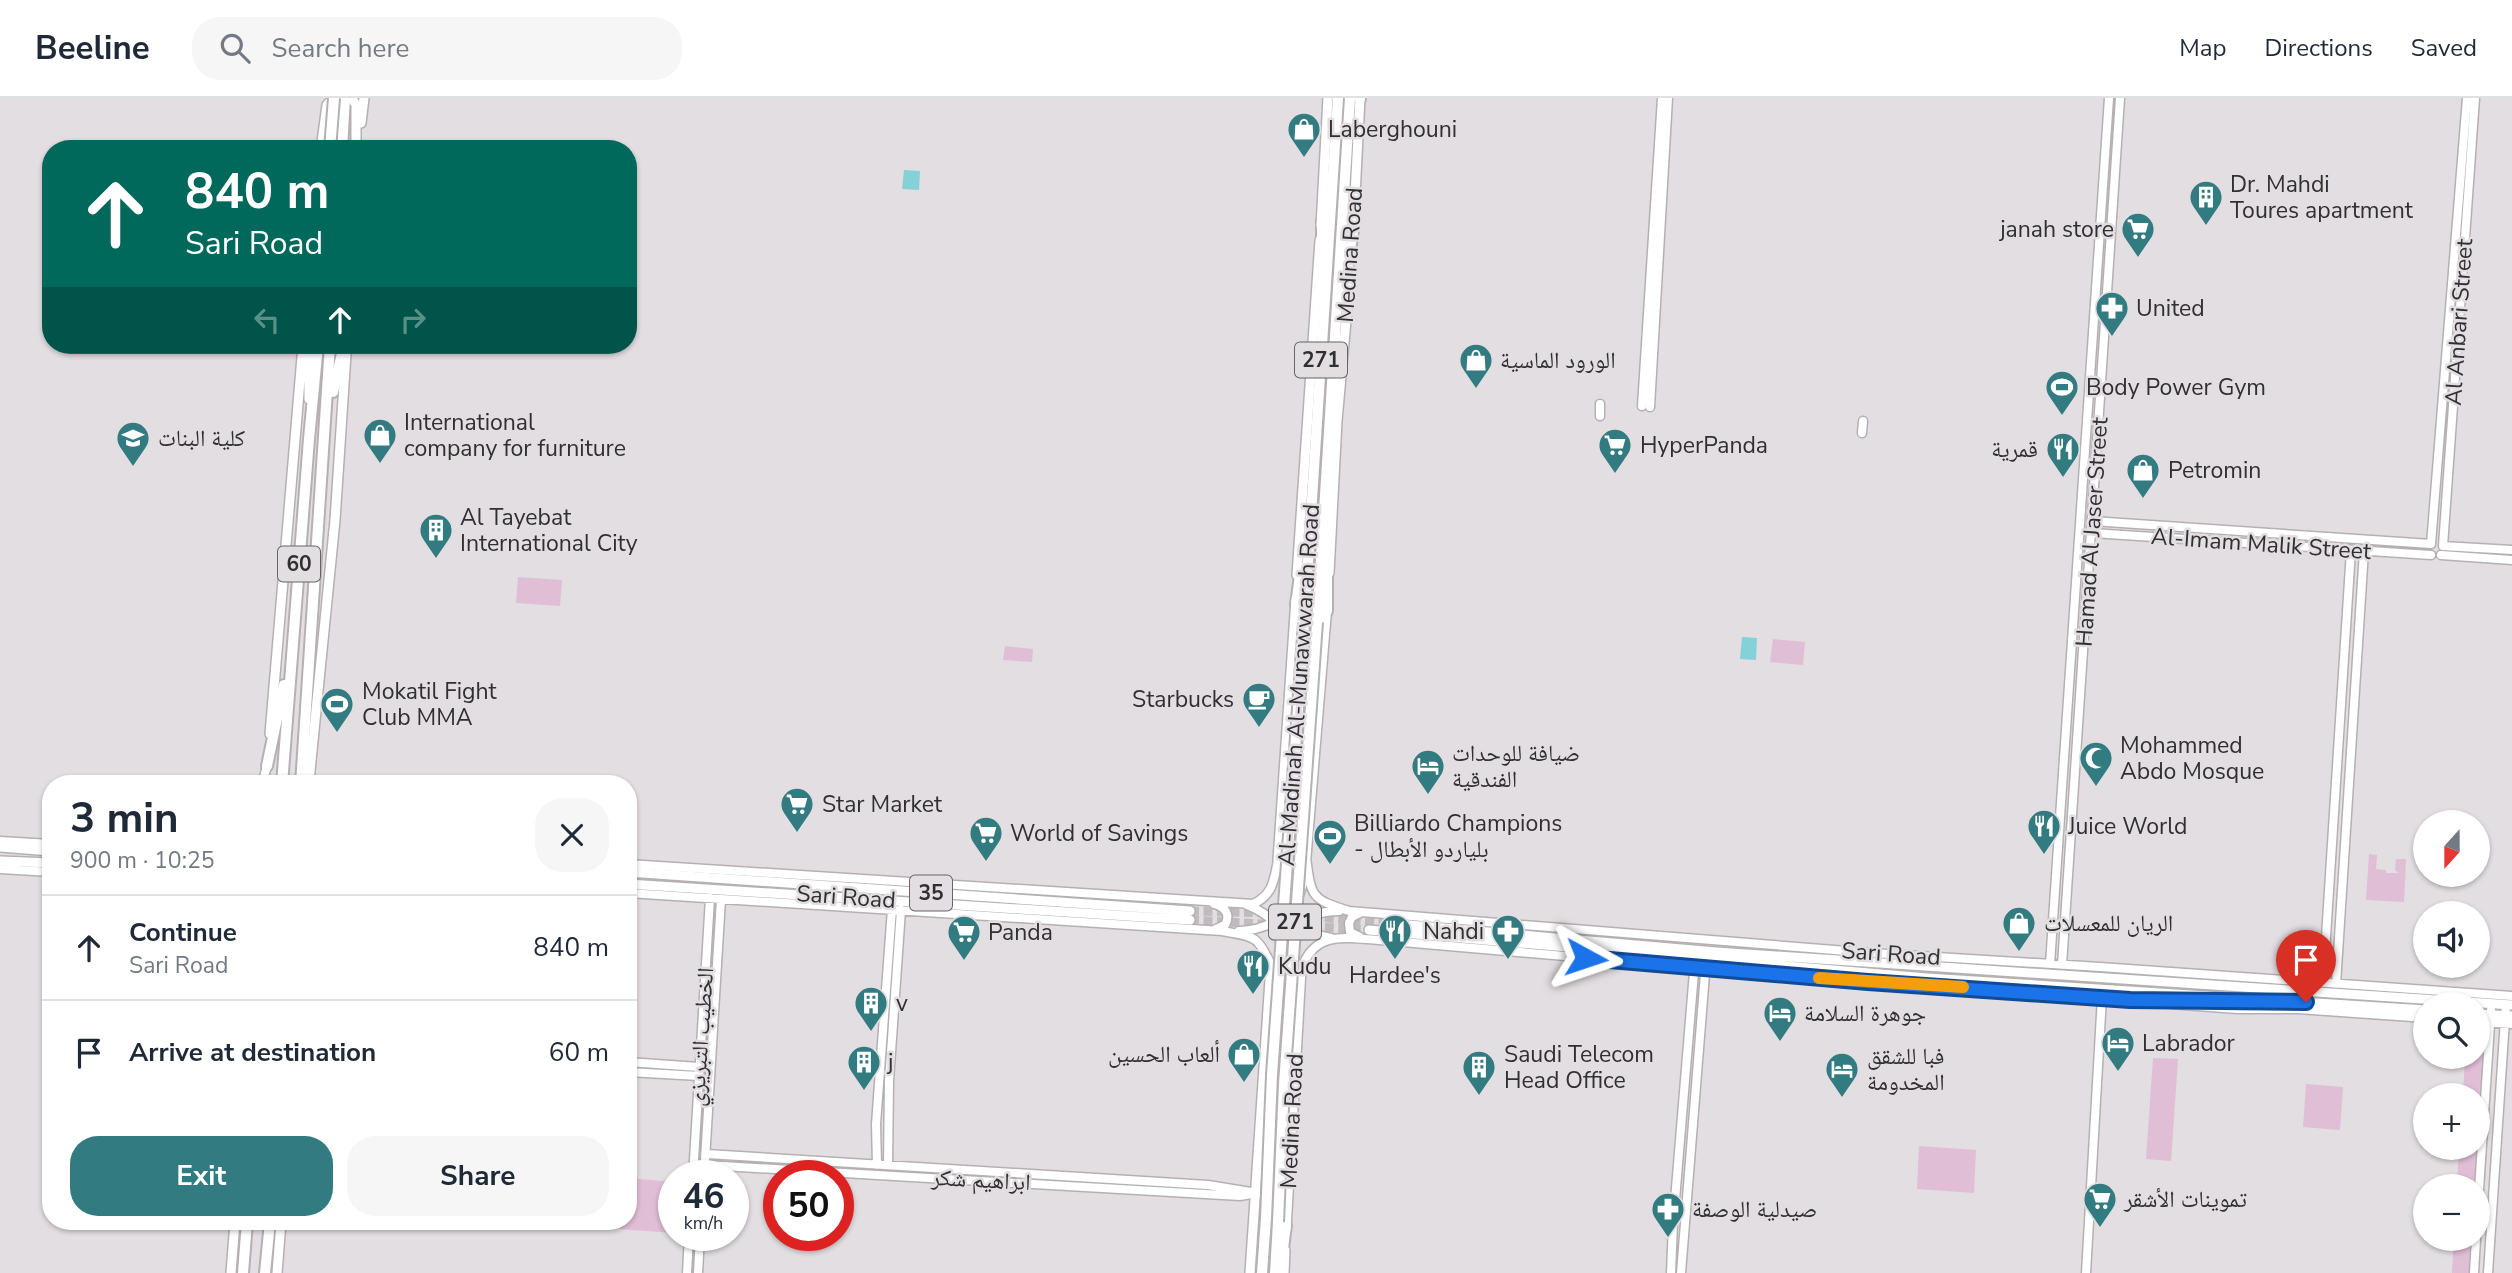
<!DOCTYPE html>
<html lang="en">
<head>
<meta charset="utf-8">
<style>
  :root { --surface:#fff; --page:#f6f6f7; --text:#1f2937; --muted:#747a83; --line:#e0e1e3; --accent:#327b81 }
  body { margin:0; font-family:"Nunito Sans","Noto Naskh Arabic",sans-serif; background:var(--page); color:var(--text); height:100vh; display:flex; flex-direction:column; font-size:26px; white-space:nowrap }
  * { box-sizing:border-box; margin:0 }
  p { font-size:23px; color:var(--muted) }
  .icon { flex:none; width:38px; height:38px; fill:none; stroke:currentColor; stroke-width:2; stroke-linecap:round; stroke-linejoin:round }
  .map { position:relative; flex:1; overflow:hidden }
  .sheet { position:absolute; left:42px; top:677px; width:595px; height:455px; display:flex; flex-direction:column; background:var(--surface); border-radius:28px; box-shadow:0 2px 5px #0004 }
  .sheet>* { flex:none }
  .guide { position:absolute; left:42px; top:42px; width:595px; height:214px; border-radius:28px; box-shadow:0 2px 5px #0004; background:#00695c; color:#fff; overflow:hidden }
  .needle { width:46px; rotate:201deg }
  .buttons { position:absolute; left:2413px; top:712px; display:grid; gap:14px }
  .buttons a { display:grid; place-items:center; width:77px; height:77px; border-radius:50%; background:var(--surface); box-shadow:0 2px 5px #0004; font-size:35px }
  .speed { position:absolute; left:658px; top:1062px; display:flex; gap:14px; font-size:35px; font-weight:700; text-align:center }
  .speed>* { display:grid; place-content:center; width:91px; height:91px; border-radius:50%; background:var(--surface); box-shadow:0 2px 5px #0004; line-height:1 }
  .speed small { font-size:18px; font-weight:400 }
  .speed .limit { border:10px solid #d22; background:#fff; color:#111 }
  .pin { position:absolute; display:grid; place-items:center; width:60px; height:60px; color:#fff; margin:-72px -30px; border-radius:50% 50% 50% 0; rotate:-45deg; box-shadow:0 0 7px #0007 }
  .pin .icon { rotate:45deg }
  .me { position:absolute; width:77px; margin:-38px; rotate:95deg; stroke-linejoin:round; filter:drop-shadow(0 0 5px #0008) }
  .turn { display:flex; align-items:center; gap:24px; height:147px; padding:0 28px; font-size:32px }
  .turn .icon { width:91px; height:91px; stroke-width:2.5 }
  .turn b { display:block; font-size:49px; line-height:60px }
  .lanes { display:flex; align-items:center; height:66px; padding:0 28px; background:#0003; justify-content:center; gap:35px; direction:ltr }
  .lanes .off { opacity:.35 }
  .round { display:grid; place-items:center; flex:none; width:74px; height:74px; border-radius:28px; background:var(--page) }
  .summary { display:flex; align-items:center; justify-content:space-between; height:119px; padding:0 28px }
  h1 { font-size:42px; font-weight:700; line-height:52px }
  .button { display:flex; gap:14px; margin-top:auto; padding:14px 28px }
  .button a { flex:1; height:80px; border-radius:28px; background:var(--accent); color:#fff; font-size:28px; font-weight:700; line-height:80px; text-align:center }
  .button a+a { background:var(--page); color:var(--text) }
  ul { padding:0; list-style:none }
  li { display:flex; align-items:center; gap:21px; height:105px; padding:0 28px; border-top:2px solid var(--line) }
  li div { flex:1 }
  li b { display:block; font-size:26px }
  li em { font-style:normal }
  header { display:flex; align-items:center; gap:42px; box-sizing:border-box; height:98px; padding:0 35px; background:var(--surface); border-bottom:2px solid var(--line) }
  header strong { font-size:33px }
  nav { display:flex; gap:38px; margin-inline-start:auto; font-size:24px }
  .search { width:490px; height:63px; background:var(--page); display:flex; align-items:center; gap:18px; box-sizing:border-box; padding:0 24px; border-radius:28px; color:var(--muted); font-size:26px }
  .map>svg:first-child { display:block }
  .green { fill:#e0bed5 }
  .water { fill:#84d1d8 }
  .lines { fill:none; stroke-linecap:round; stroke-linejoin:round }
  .primary-tunnel { stroke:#bfbbbe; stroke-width:9; stroke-dasharray:9 4.5; stroke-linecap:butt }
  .secondary-casing { stroke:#b5b1b3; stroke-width:11 }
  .primary-casing { stroke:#b5b1b3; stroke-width:12 }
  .highway-casing { stroke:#b5b1b3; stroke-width:14 }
  .secondary { stroke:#fff; stroke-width:8 }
  .primary { stroke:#fff; stroke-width:9 }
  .highway { stroke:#fff; stroke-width:10 }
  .highway-bridge-casing { stroke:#b5b1b3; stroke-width:14; stroke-linecap:butt }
  .highway-bridge { stroke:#fff; stroke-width:10 }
  .route-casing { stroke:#114b97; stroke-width:18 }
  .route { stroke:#1a73e8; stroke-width:12 }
  .slow { stroke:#f59e0b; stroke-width:12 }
  .labels { text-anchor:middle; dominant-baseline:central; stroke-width:5; stroke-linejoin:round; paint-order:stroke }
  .shield { fill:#e2dee1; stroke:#666465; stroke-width:2 }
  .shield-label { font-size:21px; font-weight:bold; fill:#312f30 }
  .poi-label { font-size:23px; fill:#312f30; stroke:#e2dee1; text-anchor:start }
  .street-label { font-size:23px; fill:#312f30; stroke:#e2dee1 }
</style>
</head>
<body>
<header>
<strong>Beeline</strong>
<div class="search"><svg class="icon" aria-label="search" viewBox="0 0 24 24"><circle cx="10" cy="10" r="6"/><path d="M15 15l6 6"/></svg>Search here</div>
<nav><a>Map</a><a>Directions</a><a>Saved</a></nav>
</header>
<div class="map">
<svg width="2512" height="1175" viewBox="0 0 2512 1175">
  <rect width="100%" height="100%" fill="#e2dee1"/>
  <!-- green -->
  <path class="green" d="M518 479 562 482 560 508 516 505Z
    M1773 541 1805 544 1803 567 1770 564Z
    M1005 548 1033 551 1032 564 1003 562Z
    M2369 756 2377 757 2376 771 2386 772V775H2399L2395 772 2396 761H2406L2404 804 2366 802Z
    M2478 925 2486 930 2478 1088H2457L2459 1050H2478V998L2463 997 2465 959H2478Z
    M2153 960 2178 961 2171 1063 2146 1061Z
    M2306 986 2343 989 2340 1032 2303 1029Z
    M1919 1048 1976 1052 1974 1095 1917 1091Z
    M628 1080 674 1084V1135L619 1131V1124H628Z
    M2454 1141H2475L2473 1175H2452Z"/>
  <!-- water -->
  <path class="water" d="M904 72 920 73 919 92 902 91Z
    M1742 539 1757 540 1756 562 1740 561Z"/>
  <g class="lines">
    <!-- primary-tunnel -->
    <path class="primary-tunnel" d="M1190 813 1269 815 1397 826
      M1190 822 1369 832"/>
    <defs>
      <path id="secondary" d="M2475 0 2443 448 2512 452
        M1642 308 1662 0
        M1650 309 1668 0
        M1600 318V306
        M1862 335 1863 323
        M2092 423 2431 446 2467 0
        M2092 435 2431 457
        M2441 457 2512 462
        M262 686 267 668
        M0 743 51 746
        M1306 759C1311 799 1311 801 1349 813L1872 855 2100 869 2512 898
        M628 766 1253 806C1273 797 1274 782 1278 762
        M0 771 51 774
        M628 795 1222 833C1254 839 1257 836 1271 867
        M1214 806C1225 809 1231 816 1225 827L1216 831
        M1247 807C1271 816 1282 831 1294 852
        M1294 820C1304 833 1316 837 1331 840
        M1298 829C1311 817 1322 813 1339 813
        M1239 833C1272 832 1301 812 1304 777
        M1360 839 1350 834 1349 825 1352 819 1360 815
        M2050 866 2109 0
        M2062 867 2120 0
        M1301 872C1314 832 1345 840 1379 842L1868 884 2134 902
        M2323 885 2351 452
        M2336 886 2364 453
        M2171 906 2237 911H2298L2426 920
        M2478 924 2512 926
        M628 964 699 969
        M628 974 699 978
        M707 1056 1208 1087 1251 1094
        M705 1067 1240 1098 1257 1095
        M877 1067 876 1026 892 811
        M888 1067 889 983 901 812
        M693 1078 710 800
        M704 1078 721 801
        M2478 1107 2491 912
        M687 1175 689 1138
        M698 1175 700 1138
        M1671 1175 1673 1126 1694 874 1700 869 1705 876 1681 1175
        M2086 1175 2102 899
        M2474 1175 2476 1141
        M2488 1175 2506 907"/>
      <path id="primary" d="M352 0 356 7V51
        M361 25 364 0
        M321 51 327 7 334 0
        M1321 128 1328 0
        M1353 136 1360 0
        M309 247V301
        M1329 475 1337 323 1349 189
        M1297 477 1320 142
        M270 636 303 247
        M309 683 335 422 346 256
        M0 749 51 753
        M1306 759 1327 507
        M1278 762 1296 501
        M0 763 51 765
        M628 774 1190 813
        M628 786 1190 822
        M1397 826 1716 854 2512 907
        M1369 832 1927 880 2426 912
        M1623 857 1643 864
        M1898 886 1917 882
        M2130 902H2181
        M2478 916 2512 918
        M1286 1131 1301 872
        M231 1175 235 1124
        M277 1175 281 1124
        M1250 1175 1271 867
        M1284 1175 1285 1152"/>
      <path id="highway" d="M1360 0V1
        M342 51 345 0
        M1322 123V149
        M1343 201 1353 132
        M333 294 344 247
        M1327 470V513
        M1296 507 1301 470
        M1317 524 1350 0
        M1304 525 1338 0
        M267 668 284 587
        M282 686 309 341 318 247
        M301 686 330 247
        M1282 1158 1286 1127
        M243 1175 247 1124
        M265 1175 270 1124
        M1262 1175 1266 1120
        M1275 1175 1278 1124"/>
    </defs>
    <!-- secondary casing -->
    <use href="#secondary" class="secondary-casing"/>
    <!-- primary casing -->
    <use href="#primary" class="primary-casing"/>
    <!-- highway casing -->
    <use href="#highway" class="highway-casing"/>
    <!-- secondary -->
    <use href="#secondary" class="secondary"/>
    <!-- primary -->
    <use href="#primary" class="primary"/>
    <!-- highway -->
    <use href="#highway" class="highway"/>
    <defs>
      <path id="highway-bridge" d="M330 51 334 0
        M1266 1120 1272 977 1304 525
        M1278 1124 1284 986 1317 524"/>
    </defs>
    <!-- highway-bridge casing -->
    <use href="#highway-bridge" class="highway-bridge-casing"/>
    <!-- highway-bridge -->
    <use href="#highway-bridge" class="highway-bridge"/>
  </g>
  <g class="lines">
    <defs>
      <path id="route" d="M1586 860 1868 884 2130 902 2306 904"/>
    </defs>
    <!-- route casing -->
    <use href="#route" class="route-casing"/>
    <!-- route -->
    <use href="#route" class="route"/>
    <!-- slow -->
    <path class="slow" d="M1819 880 1963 889"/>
  </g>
  <!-- icons -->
  <defs>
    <symbol id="shop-pin" viewBox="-11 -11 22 30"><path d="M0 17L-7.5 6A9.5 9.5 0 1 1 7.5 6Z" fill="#327b81" stroke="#e2dee1"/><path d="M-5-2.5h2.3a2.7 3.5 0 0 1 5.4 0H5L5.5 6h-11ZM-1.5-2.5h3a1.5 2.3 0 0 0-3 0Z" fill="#fff"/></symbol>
    <symbol id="building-pin" viewBox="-11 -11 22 30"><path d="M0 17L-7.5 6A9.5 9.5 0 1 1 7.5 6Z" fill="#327b81" stroke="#e2dee1"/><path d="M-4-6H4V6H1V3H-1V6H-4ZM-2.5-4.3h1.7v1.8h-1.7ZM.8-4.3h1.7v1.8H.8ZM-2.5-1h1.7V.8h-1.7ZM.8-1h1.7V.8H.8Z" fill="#fff"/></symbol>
    <symbol id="supermarket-pin" viewBox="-11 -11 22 30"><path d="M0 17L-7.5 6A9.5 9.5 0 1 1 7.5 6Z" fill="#327b81" stroke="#e2dee1"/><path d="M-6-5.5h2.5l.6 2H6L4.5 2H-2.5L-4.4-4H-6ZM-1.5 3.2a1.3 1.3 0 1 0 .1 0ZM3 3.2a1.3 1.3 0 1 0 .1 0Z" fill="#fff"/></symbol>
    <symbol id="pharmacy-pin" viewBox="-11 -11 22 30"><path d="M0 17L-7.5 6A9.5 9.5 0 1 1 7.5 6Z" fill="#327b81" stroke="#e2dee1"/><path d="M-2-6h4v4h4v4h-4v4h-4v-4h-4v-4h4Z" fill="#fff"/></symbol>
    <symbol id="stadium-pin" viewBox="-11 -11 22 30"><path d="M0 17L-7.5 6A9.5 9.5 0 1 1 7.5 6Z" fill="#327b81" stroke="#e2dee1"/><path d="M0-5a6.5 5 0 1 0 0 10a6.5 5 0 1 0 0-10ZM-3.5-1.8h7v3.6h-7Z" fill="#fff"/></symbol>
    <symbol id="university-pin" viewBox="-11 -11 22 30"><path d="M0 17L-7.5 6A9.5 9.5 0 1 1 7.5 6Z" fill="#327b81" stroke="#e2dee1"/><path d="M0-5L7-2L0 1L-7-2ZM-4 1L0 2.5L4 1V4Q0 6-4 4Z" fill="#fff"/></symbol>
    <symbol id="restaurant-pin" viewBox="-11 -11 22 30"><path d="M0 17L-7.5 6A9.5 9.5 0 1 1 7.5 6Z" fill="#327b81" stroke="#e2dee1"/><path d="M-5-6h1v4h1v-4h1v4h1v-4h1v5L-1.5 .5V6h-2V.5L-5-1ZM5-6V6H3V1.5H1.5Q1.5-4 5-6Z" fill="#fff"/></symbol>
    <symbol id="cafe-pin" viewBox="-11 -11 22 30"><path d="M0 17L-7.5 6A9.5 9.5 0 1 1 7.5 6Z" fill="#327b81" stroke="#e2dee1"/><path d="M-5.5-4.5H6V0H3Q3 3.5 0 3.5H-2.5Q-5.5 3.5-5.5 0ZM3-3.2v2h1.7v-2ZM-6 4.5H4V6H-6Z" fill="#fff"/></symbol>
    <symbol id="mosque-pin" viewBox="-11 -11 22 30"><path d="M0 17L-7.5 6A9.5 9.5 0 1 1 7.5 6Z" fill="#327b81" stroke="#e2dee1"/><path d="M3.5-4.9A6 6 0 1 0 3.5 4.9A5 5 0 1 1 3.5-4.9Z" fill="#fff"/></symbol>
    <symbol id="hotel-pin" viewBox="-11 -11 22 30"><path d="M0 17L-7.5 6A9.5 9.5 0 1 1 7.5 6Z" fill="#327b81" stroke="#e2dee1"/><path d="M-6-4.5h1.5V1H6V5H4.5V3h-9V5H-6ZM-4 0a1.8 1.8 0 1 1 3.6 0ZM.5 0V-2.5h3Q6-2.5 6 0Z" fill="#fff"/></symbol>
  </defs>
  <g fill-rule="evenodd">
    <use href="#shop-pin" x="1285" y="12" width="38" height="52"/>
    <use href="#building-pin" x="2187" y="80" width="38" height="52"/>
    <use href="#supermarket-pin" x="2119" y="112" width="38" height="52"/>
    <use href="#pharmacy-pin" x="2093" y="191" width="38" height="52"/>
    <use href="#shop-pin" x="1457" y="243" width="38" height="52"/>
    <use href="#stadium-pin" x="2043" y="270" width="38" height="52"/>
    <use href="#shop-pin" x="361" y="318" width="38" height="52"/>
    <use href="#university-pin" x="114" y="321" width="38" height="52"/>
    <use href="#supermarket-pin" x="1596" y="328" width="38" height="52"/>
    <use href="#restaurant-pin" x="2044" y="332" width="38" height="52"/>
    <use href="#shop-pin" x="2124" y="353" width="38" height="52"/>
    <use href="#building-pin" x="417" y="413" width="38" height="52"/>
    <use href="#cafe-pin" x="1240" y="582" width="38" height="52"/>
    <use href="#stadium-pin" x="318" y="587" width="38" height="52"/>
    <use href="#mosque-pin" x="2077" y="641" width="38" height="52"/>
    <use href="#hotel-pin" x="1409" y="649" width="38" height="52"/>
    <use href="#supermarket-pin" x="778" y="687" width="38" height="52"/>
    <use href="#restaurant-pin" x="2025" y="709" width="38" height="52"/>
    <use href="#supermarket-pin" x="967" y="716" width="38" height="52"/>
    <use href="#stadium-pin" x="1311" y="719" width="38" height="52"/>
    <use href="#shop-pin" x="2000" y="806" width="38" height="52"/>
    <use href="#restaurant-pin" x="1376" y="814" width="38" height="52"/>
    <use href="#pharmacy-pin" x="1489" y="814" width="38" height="52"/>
    <use href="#supermarket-pin" x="945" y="815" width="38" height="52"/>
    <use href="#restaurant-pin" x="1234" y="849" width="38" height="52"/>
    <use href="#building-pin" x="852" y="886" width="38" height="52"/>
    <use href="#hotel-pin" x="1761" y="896" width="38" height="52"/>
    <use href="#hotel-pin" x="2099" y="926" width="38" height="52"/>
    <use href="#shop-pin" x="1225" y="937" width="38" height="52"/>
    <use href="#building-pin" x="845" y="945" width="38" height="52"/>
    <use href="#building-pin" x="1460" y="950" width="38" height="52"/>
    <use href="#hotel-pin" x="1823" y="952" width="38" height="52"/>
    <use href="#supermarket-pin" x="2081" y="1082" width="38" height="52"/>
    <use href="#pharmacy-pin" x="1649" y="1092" width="38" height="52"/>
  </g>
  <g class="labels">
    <!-- shield labels -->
    <g class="shield">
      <rect x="1295" y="244.5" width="52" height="35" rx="5"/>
      <rect x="278" y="448.5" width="42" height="35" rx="5"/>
      <rect x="910" y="777.5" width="42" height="35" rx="5"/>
      <rect x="1269" y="806.5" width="52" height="35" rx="5"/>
    </g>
    <g class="shield-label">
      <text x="1321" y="262">271</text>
      <text x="299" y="466">60</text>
      <text x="931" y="795">35</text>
      <text x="1295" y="824">271</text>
    </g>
    <!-- poi labels -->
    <g class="poi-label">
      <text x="1328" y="31">Laberghouni</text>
      <text x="2230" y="86">Dr. Mahdi<tspan x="2230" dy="26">Toures apartment</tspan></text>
      <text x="2114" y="131" text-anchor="end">janah store</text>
      <text x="2136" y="210">United</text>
      <text x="1500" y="262">الورود الماسية</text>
      <text x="2086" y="289">Body Power Gym</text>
      <text x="404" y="324">International<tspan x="404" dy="26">company for furniture</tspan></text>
      <text x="158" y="340">كلية البنات</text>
      <text x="1640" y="347">HyperPanda</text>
      <text x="2038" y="351" text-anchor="end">قمرية</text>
      <text x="2168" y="372">Petromin</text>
      <text x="460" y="419">Al Tayebat<tspan x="460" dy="26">International City</tspan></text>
      <text x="362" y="593">Mokatil Fight<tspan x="362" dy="26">Club MMA</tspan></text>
      <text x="1234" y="601" text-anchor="end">Starbucks</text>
      <text x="2120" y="647">Mohammed<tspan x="2120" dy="26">Abdo Mosque</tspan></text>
      <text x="1452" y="655">ضيافة للوحدات<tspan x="1452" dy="26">الفندقية</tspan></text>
      <text x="822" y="706">Star Market</text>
      <text x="1354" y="725">Billiardo Champions<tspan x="1354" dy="26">- بلياردو الأبطال</tspan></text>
      <text x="2068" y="728">Juice World</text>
      <text x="1010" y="735">World of Savings</text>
      <text x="2044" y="825">الريان للمعسلات</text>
      <text x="1484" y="833" text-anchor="end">Nahdi</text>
      <text x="988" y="834">Panda</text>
      <text x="1278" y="868">Kudu</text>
      <text x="1395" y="877" text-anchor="middle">Hardee's</text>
      <text x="896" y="905">v</text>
      <text x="1804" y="915">جوهرة السلامة</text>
      <text x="2142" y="945">Labrador</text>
      <text x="1220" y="956" text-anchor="end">ألعاب الحسين</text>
      <text x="1504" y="956">Saudi Telecom<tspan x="1504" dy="26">Head Office</tspan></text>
      <text x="1867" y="958">فبا للشقق<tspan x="1867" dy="26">المخدومة</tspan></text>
      <text x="888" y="964">j</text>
      <text x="2124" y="1101">تموينات الأشقر</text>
      <text x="1692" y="1111">صيدلية الوصفة</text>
    </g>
    <!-- street labels -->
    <g class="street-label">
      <text transform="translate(1350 157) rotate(-86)">Medina Road</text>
      <text transform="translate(2459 224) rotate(-86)">Al Anbari Street</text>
      <text transform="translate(2092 434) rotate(-86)">Hamad Al Jaser Street</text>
      <text transform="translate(2261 446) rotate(4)">Al-Imam Malik Street</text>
      <text transform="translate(1299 587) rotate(-86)">Al-Madinah Al-Munawwarah Road</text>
      <text transform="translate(846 799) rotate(4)">Sari Road</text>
      <text transform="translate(1891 856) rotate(4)">Sari Road</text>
      <text transform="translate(701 939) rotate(-86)">الخطيب التبريزي</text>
      <text transform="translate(1292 1023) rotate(-87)">Medina Road</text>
      <text transform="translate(981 1082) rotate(3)">ابراهيم شكر</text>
    </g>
  </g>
</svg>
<div class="buttons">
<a><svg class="needle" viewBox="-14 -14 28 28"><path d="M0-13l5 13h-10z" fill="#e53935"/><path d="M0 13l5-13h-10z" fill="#747a83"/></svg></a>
<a><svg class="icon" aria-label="sound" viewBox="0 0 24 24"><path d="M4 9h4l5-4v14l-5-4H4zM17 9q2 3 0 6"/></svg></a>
<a><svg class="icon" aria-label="search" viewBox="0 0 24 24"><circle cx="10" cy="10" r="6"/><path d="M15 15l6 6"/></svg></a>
<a>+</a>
<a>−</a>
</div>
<div class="speed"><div>46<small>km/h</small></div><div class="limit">50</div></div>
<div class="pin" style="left:2306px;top:904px;background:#d93025"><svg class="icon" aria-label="arrive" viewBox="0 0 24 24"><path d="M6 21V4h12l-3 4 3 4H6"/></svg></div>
<svg class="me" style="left:1586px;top:860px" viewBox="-20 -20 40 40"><path d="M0-17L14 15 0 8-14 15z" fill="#1a73e8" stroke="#fff" stroke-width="4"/></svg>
<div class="guide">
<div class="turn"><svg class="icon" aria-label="ahead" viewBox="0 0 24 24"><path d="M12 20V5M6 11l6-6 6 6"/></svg><div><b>840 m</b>Sari Road</div></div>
<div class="lanes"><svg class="icon off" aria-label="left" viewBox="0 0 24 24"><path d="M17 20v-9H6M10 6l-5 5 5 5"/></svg><svg class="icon" aria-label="ahead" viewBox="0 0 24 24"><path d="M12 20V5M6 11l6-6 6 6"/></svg><svg class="icon off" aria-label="right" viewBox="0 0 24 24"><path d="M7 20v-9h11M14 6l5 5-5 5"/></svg></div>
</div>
<section class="sheet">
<div class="summary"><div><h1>3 min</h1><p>900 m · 10:25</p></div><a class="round"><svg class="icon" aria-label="close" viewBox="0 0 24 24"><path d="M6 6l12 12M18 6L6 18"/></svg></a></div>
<ul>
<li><svg class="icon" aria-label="ahead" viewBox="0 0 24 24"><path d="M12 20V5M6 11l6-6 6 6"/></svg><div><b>Continue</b><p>Sari Road</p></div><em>840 m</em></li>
<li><svg class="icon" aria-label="arrive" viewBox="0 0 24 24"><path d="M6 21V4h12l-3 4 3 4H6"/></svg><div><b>Arrive at destination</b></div><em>60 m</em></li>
</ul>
<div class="button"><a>Exit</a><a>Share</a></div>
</section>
</div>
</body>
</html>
